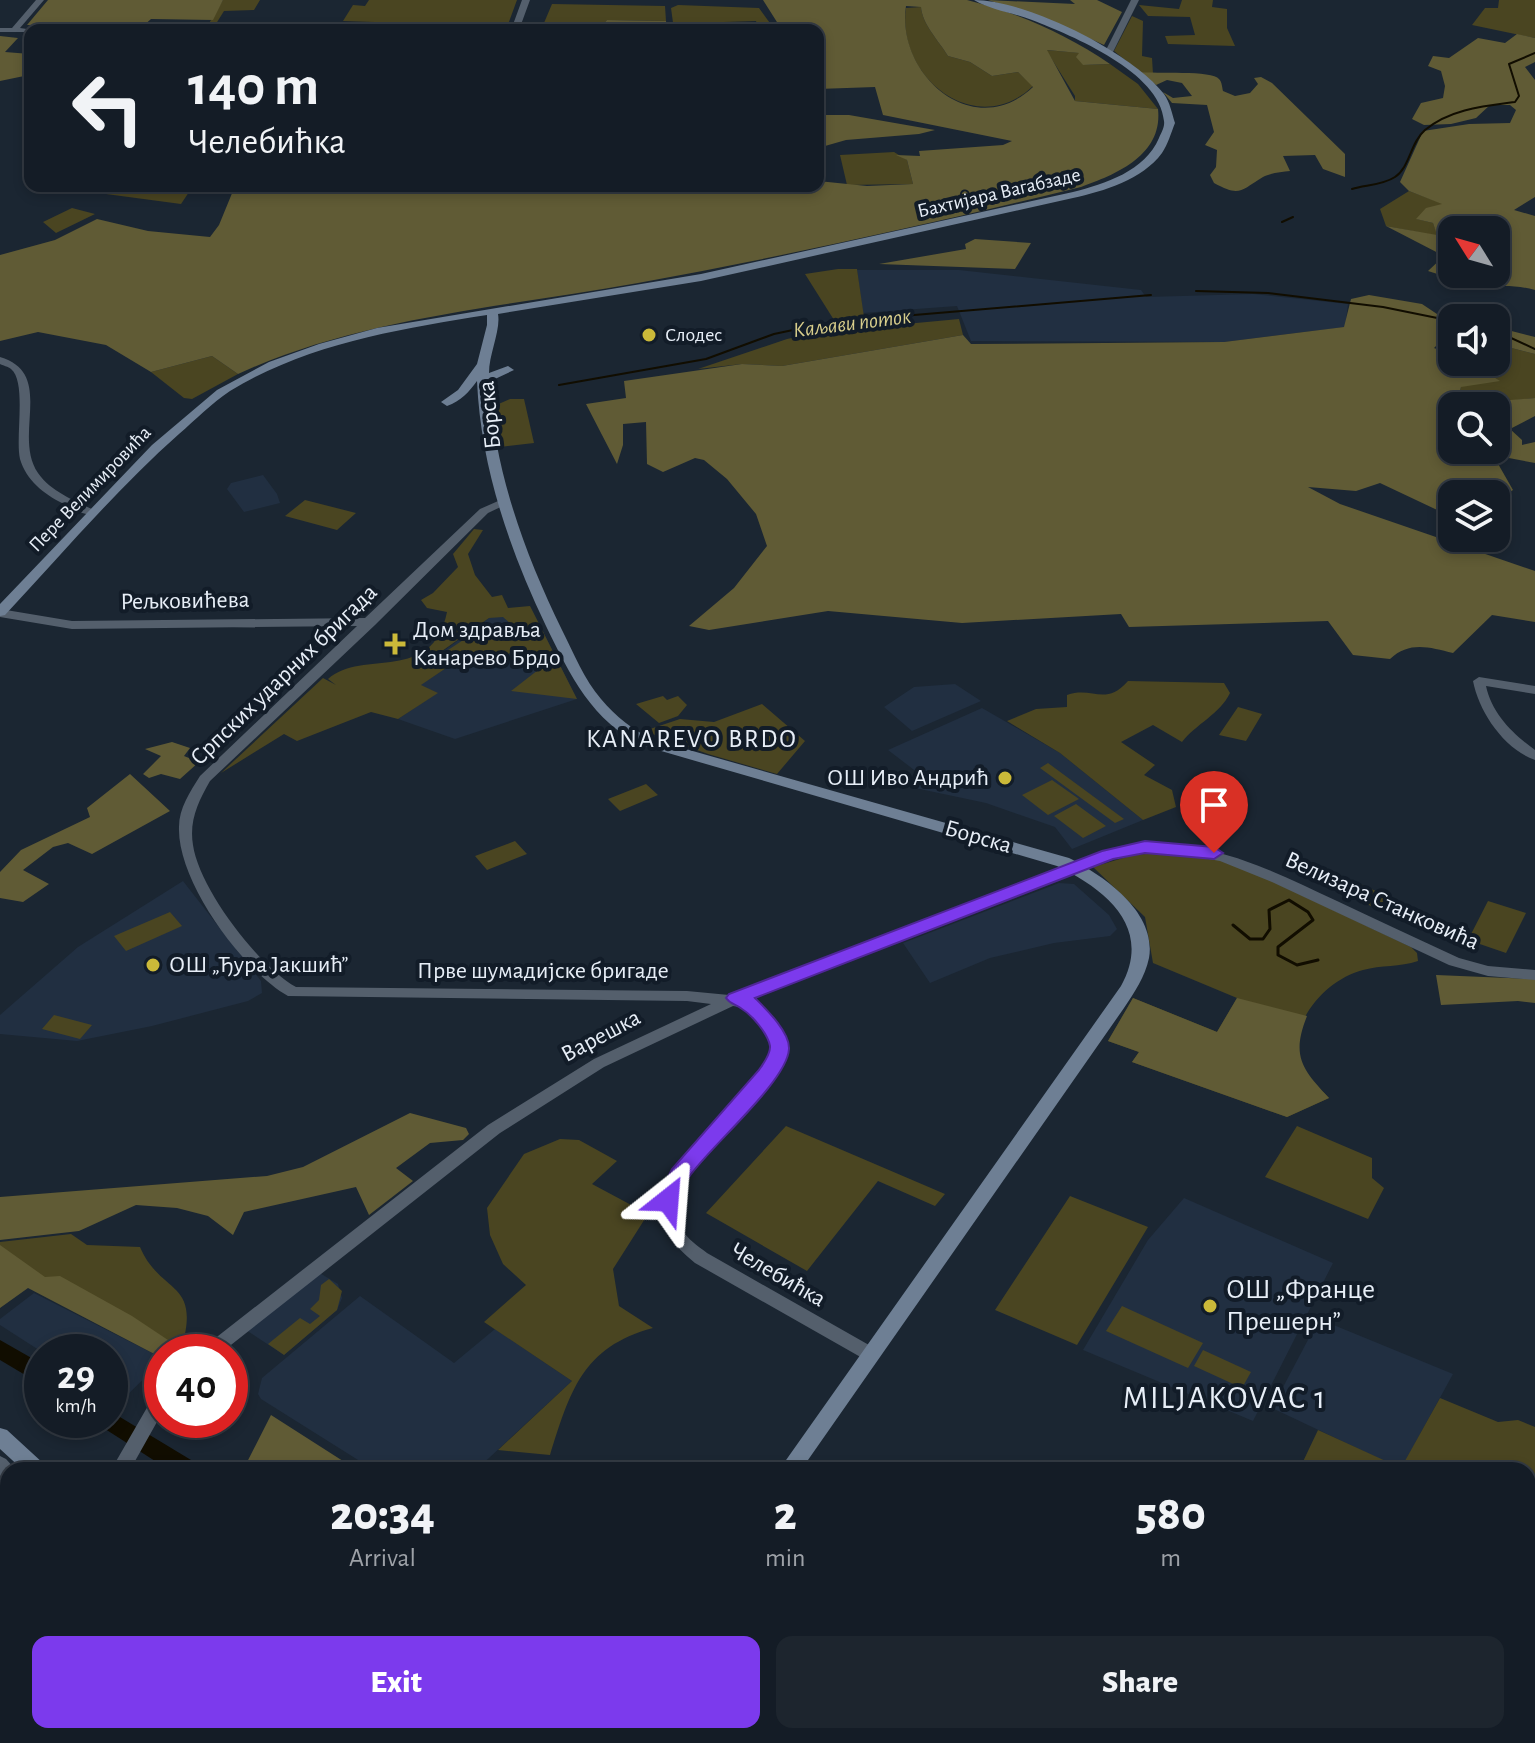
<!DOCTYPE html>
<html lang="en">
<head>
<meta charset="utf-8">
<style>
  :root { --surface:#141c26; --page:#1d252e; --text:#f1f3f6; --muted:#9da1a7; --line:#333a43; --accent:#7c3aed }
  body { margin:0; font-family:"Alegreya Sans",sans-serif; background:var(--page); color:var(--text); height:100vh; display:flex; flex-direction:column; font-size:30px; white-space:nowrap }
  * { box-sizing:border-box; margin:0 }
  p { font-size:26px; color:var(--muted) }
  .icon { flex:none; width:44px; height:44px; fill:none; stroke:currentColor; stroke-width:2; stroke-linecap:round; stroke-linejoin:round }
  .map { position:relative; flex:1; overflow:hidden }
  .panel { position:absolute; left:0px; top:1462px; width:1536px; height:282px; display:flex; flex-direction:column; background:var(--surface); border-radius:24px 24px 0 0; box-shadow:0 4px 12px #0003,0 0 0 2px var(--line) }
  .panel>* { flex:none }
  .hud { position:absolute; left:24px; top:24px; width:800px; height:168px; border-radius:16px; box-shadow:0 4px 12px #0003,0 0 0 2px var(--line); background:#141c26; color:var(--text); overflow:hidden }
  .needle { width:52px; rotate:307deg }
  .tools { position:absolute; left:1438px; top:216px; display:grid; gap:16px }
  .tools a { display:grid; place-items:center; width:72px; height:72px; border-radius:16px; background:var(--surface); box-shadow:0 4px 12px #0003,0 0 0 2px var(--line); font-size:40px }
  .speed { position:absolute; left:24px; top:1334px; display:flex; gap:16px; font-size:40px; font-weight:700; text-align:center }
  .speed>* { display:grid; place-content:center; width:104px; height:104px; border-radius:50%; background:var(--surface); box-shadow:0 4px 12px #0003,0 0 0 2px var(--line); line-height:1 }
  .speed small { font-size:20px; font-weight:400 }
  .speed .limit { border:12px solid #d22; background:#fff; color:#111 }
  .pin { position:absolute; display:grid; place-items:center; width:68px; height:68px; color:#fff; margin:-82px -34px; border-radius:50% 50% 50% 0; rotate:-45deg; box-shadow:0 0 8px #0007 }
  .pin .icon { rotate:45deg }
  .me { position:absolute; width:88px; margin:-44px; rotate:28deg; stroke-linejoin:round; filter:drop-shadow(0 0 6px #0008) }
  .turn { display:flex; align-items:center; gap:28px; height:168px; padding:0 32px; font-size:36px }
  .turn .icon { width:104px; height:104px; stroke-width:2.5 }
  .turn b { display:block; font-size:56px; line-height:68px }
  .eta { display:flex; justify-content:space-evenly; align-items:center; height:136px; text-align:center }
  .eta b { font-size:48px; font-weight:800; line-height:56px }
  .primary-button { display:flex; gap:16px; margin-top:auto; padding:16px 32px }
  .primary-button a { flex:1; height:92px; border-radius:16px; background:var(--accent); color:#fff; font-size:32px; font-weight:800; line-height:92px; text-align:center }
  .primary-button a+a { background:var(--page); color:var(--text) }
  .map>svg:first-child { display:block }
  .built { fill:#212f41 }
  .green { fill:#4a4521 }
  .forest { fill:#605b35; fill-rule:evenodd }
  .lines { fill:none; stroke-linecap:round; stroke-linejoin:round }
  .stream-far1 { stroke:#110d00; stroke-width:2 }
  .stream { stroke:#110d00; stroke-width:3 }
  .river { fill:#110d00; fill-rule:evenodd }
  .tertiary { fill:#545f6c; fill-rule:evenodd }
  .secondary { fill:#6e7f94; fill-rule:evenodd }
  .rail-casing { stroke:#929aa5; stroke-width:7 }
  .rail { stroke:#121c28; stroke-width:4; stroke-dasharray:12; stroke-linecap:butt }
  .tertiary-bridge { stroke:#545f6c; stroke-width:18 }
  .route { fill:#7c3aed; stroke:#51269a; stroke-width:2 }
  .poi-dot { fill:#cbb939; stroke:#121c28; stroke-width:3 }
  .labels { text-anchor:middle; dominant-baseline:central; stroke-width:8; stroke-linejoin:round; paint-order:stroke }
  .far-street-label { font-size:20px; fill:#e7eef7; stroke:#121c28 }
  .far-poi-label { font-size:20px; fill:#e7eef7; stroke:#121c28; text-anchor:start }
  .far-water-label { font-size:22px; font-style:italic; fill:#d7cd8b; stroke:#121c28 }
  .street-label { font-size:24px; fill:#e7eef7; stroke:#121c28 }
  .poi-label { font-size:24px; fill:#e7eef7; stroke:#121c28; text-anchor:start }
  .neighbourhood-label { font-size:26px; letter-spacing:2px; fill:#e7eef7; stroke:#121c28 }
  .near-poi-label { font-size:28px; fill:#e7eef7; stroke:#121c28; text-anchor:start }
  .near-neighbourhood-label { font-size:32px; letter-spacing:2px; fill:#e7eef7; stroke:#121c28 }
</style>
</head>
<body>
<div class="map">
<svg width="1535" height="1743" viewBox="0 0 1535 1743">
  <rect width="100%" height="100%" fill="#1b2632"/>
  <!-- built -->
  <path class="built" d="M857 270H959L1141 290 1146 297 1253 294 1348 304 1345 327 1224 342 971 341 957 306 863 313Z
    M263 475 277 494 280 503 244 512 227 489 231 483Z
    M531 608 577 699 455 739 398 719 437 693 420 685 458 660 442 652 489 618Z
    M955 684 981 701 912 731 884 707 914 687Z
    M982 708 1060 753 1143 820 1072 849 1055 827 986 803 915 788 916 779 922 776 888 750Z
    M183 881 261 981 262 993 248 1001 152 1026 77 1041 0 1034V1015L78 947Z
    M1059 883 1074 884 1109 915 1117 929 1110 936 1054 943 990 958 930 983 903 943Z
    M1184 1198 1333 1263 1253 1421 1083 1350 1148 1240Z
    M318 1272 338 1284 342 1298 337 1310 284 1355 246 1330Z
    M34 1293 162 1358V1361L120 1402 110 1395V1352H42L0 1325V1319Z
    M360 1296 454 1363 495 1329 572 1381 476 1470H374L261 1399 258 1394 262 1378Z
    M1319 1319 1453 1374 1401 1469 1272 1408Z"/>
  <!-- green -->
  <path class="green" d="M223 0H260L254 10 224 11 214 27 319 30H205Z
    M369 0H517L506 30H497L498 26 343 21 353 5 365 6Z
    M1182 0H1213L1212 7 1227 9V28L1235 46 1168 44 1165 36 1195 35 1190 17 1148 16 1139 5 1179 9Z
    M1499 0H1535V38L1472 25 1485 8H1498Z
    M552 4 665 6 666 21 607 20 602 25 568 23 566 26 579 27 541 30Z
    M678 5 759 8 775 30H759L756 21 693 23 694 30H674L671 8Z
    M921 7C922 24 939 41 948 56L970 62 992 76 1018 72 1033 86C976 141 896 77 906 8Z
    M1132 16 1143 21 1142 56 1152 58 1153 74 1140 72 1114 51Z
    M1046 50 1081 53 1083 65 1110 64 1138 84 1158 109 1075 101V96Z
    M894 152 907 160 913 184 847 185 840 155Z
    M118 186H193L181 204 106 194Z
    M1409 191 1444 204 1417 219 1433 223 1438 236 1386 226 1380 209Z
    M72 208 95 214 56 233 43 222Z
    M838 269H857L864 317 834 320 805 274Z
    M959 319 963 335 782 366 742 364 698 369 787 339 820 332Z
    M1496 344 1535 354V398L1461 406 1457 403 1461 387 1476 364 1470 362H1496Z
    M212 356 238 374 192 399 184 398 151 372Z
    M510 399H524L534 443 500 447 494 406Z
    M305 500 356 513 337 530 285 516Z
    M474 529 483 530 468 554 475 575 492 597 502 595 508 608 530 606 577 699 511 691 538 670 516 649 486 669 448 650 486 625 503 632 512 625 503 617 489 618 442 651 458 660 421 685 438 693 398 719 371 712 297 741 284 734 221 773 323 678 336 685 328 679C363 648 432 685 447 612L427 608 421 600 433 593 458 567 453 554Z
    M1128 681 1224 683 1230 693C1220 714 1196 724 1182 742L1153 725 1121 742 1155 765 1144 775 1172 790 1176 807 1143 820 1060 753 1007 721 1036 709 1067 707V695C1093 686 1105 707 1128 681Z
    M663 696 667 700 678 696 687 705 678 716 659 723 636 704Z
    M762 704 805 741 777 774 708 754 644 731 680 719 714 722Z
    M1238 707 1262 714 1246 741 1219 735Z
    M1048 763 1124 819 1115 823 1040 768Z
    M1052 780 1079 799 1048 815 1022 795Z
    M646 784 658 795 620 811 608 799Z
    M1076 804 1106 826 1083 838 1054 816Z
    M515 841 527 854 487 870 475 856Z
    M1182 851 1230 861 1411 947 1417 953 1418 961C1400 967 1381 965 1363 970 1330 978 1293 1016 1298 1052 1300 1071 1317 1085 1329 1098L1287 1117 1132 1062 1139 1052 1108 1041 1133 998 1217 1032 1237 998 1153 963 1145 917 1093 867 1133 855Z
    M1358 883 1396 900 1384 912 1347 895Z
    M1488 901 1526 913 1506 953 1468 940Z
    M170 912 182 926 126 951 114 936Z
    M54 1015 92 1025 80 1039 42 1029Z
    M786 1126 945 1194 935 1206 878 1181 807 1271 706 1213Z
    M1297 1126 1372 1158V1178L1384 1188 1368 1219 1265 1177Z
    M560 1139 579 1140 617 1161 592 1184 648 1214 613 1269 619 1306 653 1328C582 1347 570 1392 550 1455L498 1450 572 1381 484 1322 526 1285 503 1264 490 1235 487 1208 524 1154Z
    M1070 1196 1148 1227 1077 1345 995 1310Z
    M71 1234 87 1245 140 1247C161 1296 202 1279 181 1350L172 1351 37 1280 0 1254V1242Z
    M329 1279 342 1291 337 1310 284 1355 268 1344 300 1318 310 1324 320 1316 310 1309 319 1300 321 1285Z
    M1122 1306 1203 1343 1188 1368 1106 1331Z
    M1203 1350 1251 1372 1242 1388 1194 1366Z
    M1440 1398 1498 1422 1518 1420 1535 1427V1522L1528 1520V1470H1299L1318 1430 1401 1468Z"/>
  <!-- forest -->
  <path class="forest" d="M48 0H223L213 20 151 19 141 28 27 25Z
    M763 0H967C1018 13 1066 34 1110 64L1083 65 1076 57 1079 53 1047 50 1075 101 1158 109C1163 155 1117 174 1081 187 934 223 786 256 638 283 505 307 361 317 238 374L212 356 151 372 106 345 38 332 0 341V255L55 240 97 219 148 231 210 237 219 225 235 186H818V181L867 186 913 184 907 160 896 155 920 156 919 151 1003 145 1012 141 883 115 875 87 818 89V30H782ZM906 6 921 7C922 24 939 41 948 56L970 62 992 76 1018 72 1033 87C974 143 896 75 906 6Z
    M988 0 1075 4 1070 0H1097L1122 12 1104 45 1049 20Z
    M607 20 666 21 667 30H589L565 26 567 23 602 25Z
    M1517 34 1535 38V62L1525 67 1535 80V197L1514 210 1535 216V290C1502 281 1481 290 1448 288L1453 279 1428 271 1444 256 1386 226 1437 235 1433 223 1416 219 1426 208 1442 204 1409 191 1400 182 1423 131 1469 124 1510 123 1516 110 1510 105H1490L1476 118 1451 124 1424 125 1412 119 1421 103 1443 98 1445 86 1441 71 1428 66 1433 56 1449 58 1478 38 1505 43ZM1452 230H1496V274H1452Z
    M0 36 18 38 5 52 30 54 29 75 0 81Z
    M1140 72C1154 74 1213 70 1219 79 1222 82 1222 87 1223 91L1235 96 1250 93 1258 84 1254 78 1261 77 1272 83 1345 154V177L1323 169 1315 155 1283 156 1290 171C1281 172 1270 173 1263 177 1240 191 1240 197 1214 183L1210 175 1216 167 1217 150 1205 145 1214 132 1207 105 1172 103 1163 92 1173 98 1192 96 1182 83 1167 80 1156 85Z
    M818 115H849L935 130 919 134 846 140 818 148Z
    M975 239 1031 243 1015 269 879 264 966 249 965 244Z
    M1369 295 1422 304 1437 314 1448 315 1452 310 1472 318H1452V338L1445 337 1434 348 1452 355V362H1470L1500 381 1461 387 1457 403 1461 406H1452V450H1496V406H1483L1485 402 1535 398V416L1510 429 1522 440V445L1535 442V463L1493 455 1513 490 1496 501V494H1452V517L1380 483 1356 491 1308 487 1340 504 1535 571V622L1492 615 1453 653C1429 647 1409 641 1390 659L1353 655 1328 621 1129 627 1121 614 962 623 828 611 709 630 689 626 734 588 767 546 756 514 727 479 704 460 695 458 663 472 647 464 646 422 623 424V445L617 464 586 404 626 398 624 381 742 364 782 366 963 335 971 344 1224 342 1344 327 1351 299Z
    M1496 327 1535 337V354L1496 344Z
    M172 742 190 748 184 756 199 762 180 779 161 774 149 778 143 774 161 756 145 749Z
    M130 774 170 811 92 854 68 843 53 847 23 870 49 884 23 902 0 898V872L21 850 90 817 87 808Z
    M1436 975 1535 979V1003L1518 1001 1441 1005Z
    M1133 998 1217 1032 1237 998 1307 1016C1291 1056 1302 1069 1329 1098L1287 1117 1132 1062 1139 1052 1108 1041Z
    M410 1113 466 1128 469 1134 463 1140 430 1143 396 1168 413 1181 369 1215 356 1187 244 1212 233 1235 208 1216 177 1208 136 1205 79 1231 0 1240V1197L267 1176 303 1167Z
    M0 1245 45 1277 60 1276 132 1316 180 1348 175 1352H162V1358L28 1288 0 1308Z
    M271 1415 357 1470H243Z
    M0 1590 8 1603V1736H34L29 1743H0Z
    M576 1736H717L721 1743H581Z"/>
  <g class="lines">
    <!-- stream-far1 -->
    <path class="stream-far1" d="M1352 189C1366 185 1383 185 1395 177 1410 167 1410 143 1425 130 1450 109 1484 106 1515 102L1519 96 1509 64 1535 53
      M1282 222 1293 217
      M1196 291 1268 293 1383 307 1452 321
      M1496 331 1535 349
      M559 385 706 359 774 334 831 322 1151 295"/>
    <!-- stream -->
    <path class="stream" d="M1233 925 1250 939H1263L1270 929 1269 910 1289 900 1308 912 1313 920 1278 947V955L1297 965 1318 960"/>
    <!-- river -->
    <path class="river" d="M0 1340 42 1364V1385L0 1360Z
      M110 1411 196 1463 200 1470H169L102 1427 99 1420H110Z"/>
    <!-- tertiary -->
    <path class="tertiary" d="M36 0H44L20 28 34 30H30V32H0V28H12Z
      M522 0H530L519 30H511Z
      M1131 0H1139L1113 52 1106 54 1105 52Z
      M0 357C56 374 12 435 38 473 51 492 76 501 96 511V515C85 516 72 509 62 503 44 494 26 480 20 459 15 438 27 382 11 369 9 367 2 365 0 364Z
      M505 498 509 499V503L488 513 375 625 210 781C198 802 189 821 193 845 199 888 258 966 296 987L687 991 729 995 1103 852C1193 829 1257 864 1337 901 1377 920 1418 939 1459 958L1488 966 1535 970V980L1488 976 1449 965 1272 882 1220 861 1168 852 1138 853 1111 859 750 998C766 1009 790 1030 786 1052 784 1068 770 1081 760 1092 736 1121 658 1188 681 1228 687 1239 698 1246 707 1253L876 1349 879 1354 876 1359 870 1361 864 1359 695 1263C680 1250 662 1235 660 1214 656 1176 725 1112 750 1084 758 1075 768 1066 771 1054 773 1043 769 1034 762 1026 754 1016 746 1007 733 1006L604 1067 500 1133 222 1352H201L204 1347 488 1125 594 1059 711 1004 687 1001 288 996C242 970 177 881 179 827 179 808 190 792 200 776L357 626 72 629 0 617V609L72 621 365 618 480 509Z
      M1479 677 1535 686V694L1486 686C1492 714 1513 734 1535 750V760C1504 749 1479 712 1473 681Z
      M162 1390V1413L130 1470H111L156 1392Z
      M0 1456 6 1459 16 1470H8V1481L0 1477Z
      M0 1558 8 1562V1587L0 1583Z
      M77 1736H97L98 1743H78Z"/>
    <!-- secondary -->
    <path class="secondary" d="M974 0C1027 0 1133 53 1164 94 1170 102 1172 114 1175 123 1171 133 1168 144 1162 153 1142 180 1104 191 1073 198L701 281 498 314C501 330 489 354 489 373L508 366 514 370 495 379 489 384C495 472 524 552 562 630 574 654 584 679 601 699 616 717 633 730 654 740L1069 858C1104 876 1157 912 1149 958 1145 977 1134 993 1124 1008L801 1470H779L1121 986C1153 928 1107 890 1057 866L644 746C592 722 570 675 546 626 509 548 481 468 477 381 469 392 461 401 447 406L441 402 458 390 477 364 487 325V315C399 329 307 344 230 391 212 403 195 420 179 434 116 490 62 554 5 615L0 616V604L152 445 217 390 269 362 319 344 377 328 701 274 1073 192C1105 184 1145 171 1159 138 1161 133 1165 127 1164 121 1160 72 1073 36 1032 20 1014 13 991 10 974 0Z
      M0 1428 7 1430 44 1464 47 1470H23L0 1449Z
      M130 1736H152L154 1743H132Z
      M852 1736H878L881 1743H855Z"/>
    <defs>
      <path id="rail" d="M0 1505 8 1516
        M123 1736 125 1743"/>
    </defs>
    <!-- rail casing -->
    <use href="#rail" class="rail-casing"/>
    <!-- rail -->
    <use href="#rail" class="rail"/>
    <!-- tertiary-bridge -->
    <path class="tertiary-bridge" d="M2 1532 8 1529"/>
  </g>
  <!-- route -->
  <path class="route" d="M1145 841 1214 847 1223 853 1214 859 1145 853 1113 859 755 998C766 1009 790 1032 789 1049 787 1082 709 1147 689 1177 683 1186 680 1196 675 1205H660L657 1200 672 1169 759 1070C763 1064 771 1054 770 1046 768 1034 752 1015 742 1009 736 1004 731 1005 726 998L729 994 1102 851Z"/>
  <!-- markers -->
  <g class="poi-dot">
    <circle cx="649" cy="335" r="8"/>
    <path d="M391 632h8v8h8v8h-8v8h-8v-8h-8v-8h8z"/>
    <circle cx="1005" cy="778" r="8"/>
    <circle cx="153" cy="965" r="8"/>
    <circle cx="1210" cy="1306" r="8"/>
  </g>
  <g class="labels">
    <!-- far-street labels -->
    <g class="far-street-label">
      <text transform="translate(999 193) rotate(-13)">Бахтијара Вагабзаде</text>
      <text transform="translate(90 489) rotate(-46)">Пере Велимировића</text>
    </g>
    <!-- far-poi labels -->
    <g class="far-poi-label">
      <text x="665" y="335">Слодес</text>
    </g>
    <!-- far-water labels -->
    <g class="far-water-label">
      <text transform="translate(852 323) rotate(-7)">Каљави поток</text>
    </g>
    <!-- street labels -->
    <g class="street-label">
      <text transform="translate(490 415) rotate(-96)">Борска</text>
      <text transform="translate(185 601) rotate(-1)">Рељковићева</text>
      <text transform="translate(284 675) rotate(-44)">Српских ударних бригада</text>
      <text transform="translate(978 837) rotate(16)">Борска</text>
      <text transform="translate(1382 901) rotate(24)">Велизара Станковића</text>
      <text x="543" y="971">Прве шумадијске бригаде</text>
      <text transform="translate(601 1036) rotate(-28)">Варешка</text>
      <text transform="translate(778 1275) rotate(30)">Челебићка</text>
    </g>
    <!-- poi labels -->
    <g class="poi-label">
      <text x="413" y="630">Дом здравља<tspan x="413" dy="28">Канарево Брдо</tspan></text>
      <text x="989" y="778" text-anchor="end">ОШ Иво Андрић</text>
      <text x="169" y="965">ОШ „Ђура Јакшић”</text>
    </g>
    <!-- neighbourhood labels -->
    <g class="neighbourhood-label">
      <text x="692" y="739">KANAREVO BRDO</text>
    </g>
    <!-- near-poi labels -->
    <g class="near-poi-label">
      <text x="1226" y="1290">ОШ „Франце<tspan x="1226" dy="32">Прешерн”</tspan></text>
    </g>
    <!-- near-neighbourhood labels -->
    <g class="near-neighbourhood-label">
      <text x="1225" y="1398">MILJAKOVAC 1</text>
    </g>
  </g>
</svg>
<div class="tools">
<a><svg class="needle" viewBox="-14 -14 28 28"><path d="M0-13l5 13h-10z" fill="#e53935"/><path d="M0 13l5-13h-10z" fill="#9da1a7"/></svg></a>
<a><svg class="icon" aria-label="sound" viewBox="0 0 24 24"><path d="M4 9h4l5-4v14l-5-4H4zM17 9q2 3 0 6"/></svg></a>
<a><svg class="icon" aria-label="search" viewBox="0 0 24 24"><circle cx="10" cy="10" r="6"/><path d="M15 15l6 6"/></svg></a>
<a><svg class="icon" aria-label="layers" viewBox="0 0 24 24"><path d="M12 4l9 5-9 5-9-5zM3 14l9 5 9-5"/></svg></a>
</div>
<div class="speed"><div>29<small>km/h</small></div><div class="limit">40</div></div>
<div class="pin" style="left:1214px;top:853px;background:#d93025"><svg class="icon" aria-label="arrive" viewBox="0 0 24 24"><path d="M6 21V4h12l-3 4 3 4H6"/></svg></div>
<svg class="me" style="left:668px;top:1200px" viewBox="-20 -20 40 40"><path d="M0-17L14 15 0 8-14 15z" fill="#7c3aed" stroke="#fff" stroke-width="4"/></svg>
<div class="hud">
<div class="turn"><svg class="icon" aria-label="left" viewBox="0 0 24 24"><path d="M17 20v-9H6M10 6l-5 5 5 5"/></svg><div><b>140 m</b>Челебићка</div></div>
</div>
<section class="panel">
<div class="eta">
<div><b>20:34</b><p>Arrival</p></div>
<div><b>2</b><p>min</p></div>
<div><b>580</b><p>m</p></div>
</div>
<div class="primary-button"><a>Exit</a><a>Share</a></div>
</section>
</div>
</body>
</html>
